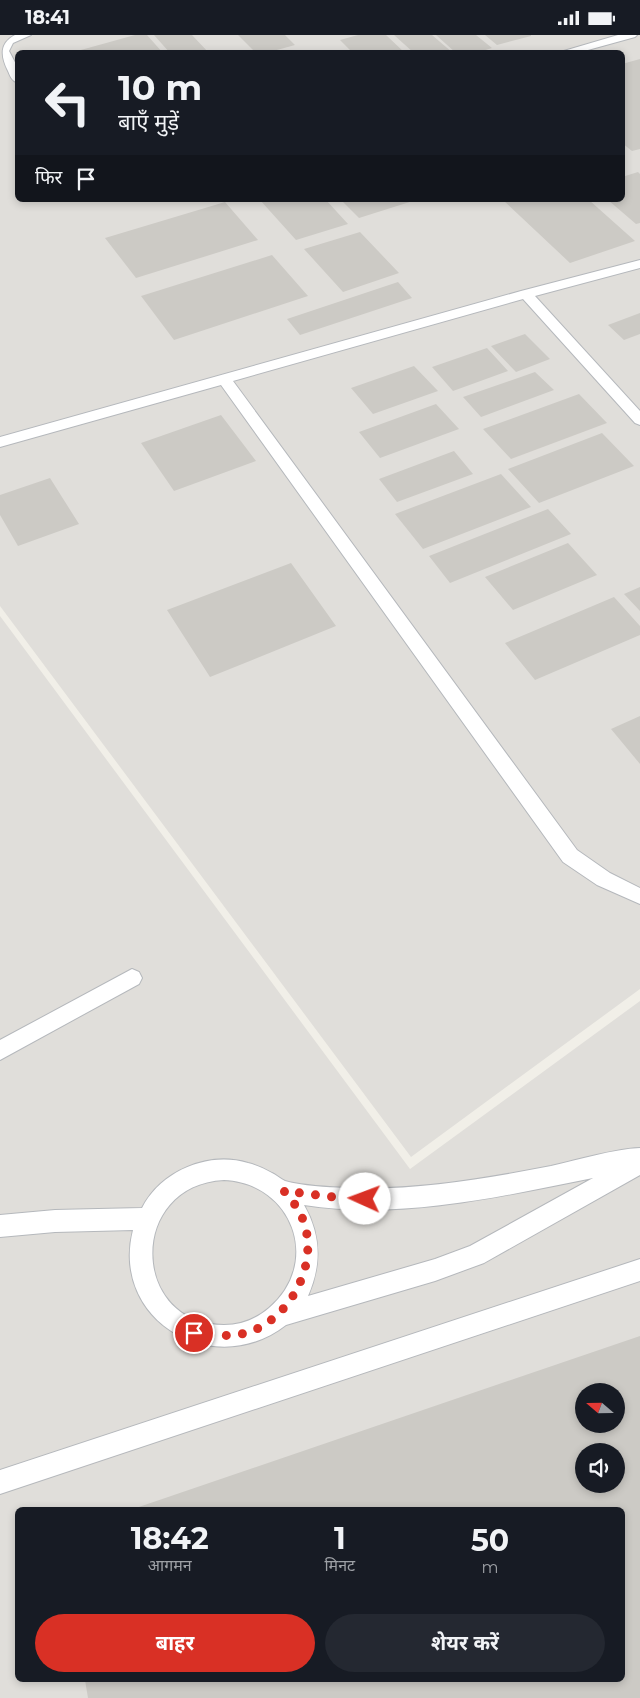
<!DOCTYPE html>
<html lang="hi">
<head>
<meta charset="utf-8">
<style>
  :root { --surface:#171b24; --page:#242831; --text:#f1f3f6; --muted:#9ea1a6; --accent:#d93025 }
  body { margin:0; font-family:Montserrat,"Noto Sans Devanagari",sans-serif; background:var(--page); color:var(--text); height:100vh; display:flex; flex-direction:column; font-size:19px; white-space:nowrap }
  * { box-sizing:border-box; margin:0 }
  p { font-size:16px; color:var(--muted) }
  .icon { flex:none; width:28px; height:28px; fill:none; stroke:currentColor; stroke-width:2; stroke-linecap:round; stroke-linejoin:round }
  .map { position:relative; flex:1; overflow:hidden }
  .panel { position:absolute; left:15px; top:1472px; width:610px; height:175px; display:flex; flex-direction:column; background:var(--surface); border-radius:8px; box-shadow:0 2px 8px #0003 }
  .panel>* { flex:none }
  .hud { position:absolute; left:15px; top:15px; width:610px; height:152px; border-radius:8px; box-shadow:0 2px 8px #0003; background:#171b24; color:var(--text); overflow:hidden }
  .needle { width:32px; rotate:290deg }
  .fabs { position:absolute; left:575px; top:1348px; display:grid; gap:10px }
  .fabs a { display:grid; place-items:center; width:50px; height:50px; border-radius:50%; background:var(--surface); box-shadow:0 2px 8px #0003; font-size:25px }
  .pin { position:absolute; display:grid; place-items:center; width:42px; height:42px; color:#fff; margin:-21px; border:2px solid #fff; border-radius:50%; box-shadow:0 1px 5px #0007 }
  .me { position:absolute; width:55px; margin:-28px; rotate:272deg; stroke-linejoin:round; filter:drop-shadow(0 0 4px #0008) }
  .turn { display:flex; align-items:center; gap:18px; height:105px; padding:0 20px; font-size:22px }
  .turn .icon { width:65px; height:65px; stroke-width:2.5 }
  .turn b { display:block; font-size:35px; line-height:42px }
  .then { display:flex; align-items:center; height:48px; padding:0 20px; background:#0003; gap:10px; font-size:19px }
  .eta { display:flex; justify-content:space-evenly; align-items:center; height:85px; text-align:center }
  .eta b { font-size:30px; font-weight:700; line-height:35px }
  .action { display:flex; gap:10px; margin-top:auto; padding:10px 20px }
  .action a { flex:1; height:58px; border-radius:30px; background:var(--accent); color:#fff; font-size:20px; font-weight:700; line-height:58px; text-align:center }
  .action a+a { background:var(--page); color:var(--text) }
  .status { display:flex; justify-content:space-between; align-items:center; height:35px; padding:0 25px; background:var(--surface); direction:ltr }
  .status svg { height:14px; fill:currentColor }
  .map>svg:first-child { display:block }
  .industrial { fill:#e0deda; fill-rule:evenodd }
  .building { fill:#cccac5; fill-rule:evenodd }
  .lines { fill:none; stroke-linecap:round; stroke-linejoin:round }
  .lane-casing { stroke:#b5b8bc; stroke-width:2 }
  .lane { fill:#fff; fill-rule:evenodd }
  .route { stroke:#d93025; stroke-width:9; stroke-dasharray:0 16.2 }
</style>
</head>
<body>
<div class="status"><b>18:41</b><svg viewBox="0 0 49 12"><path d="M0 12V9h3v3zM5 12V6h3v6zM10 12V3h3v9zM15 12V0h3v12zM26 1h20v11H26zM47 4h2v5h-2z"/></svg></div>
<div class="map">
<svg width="640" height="1663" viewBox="0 0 640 1663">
  <rect width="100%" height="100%" fill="#f1efe8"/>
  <!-- industrial -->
  <path class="industrial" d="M0 0H640V954L411 1122 0 571ZM18 18H622V165H18Z
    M0 581 410 1134 640 966V1663H0ZM584 1356H616V1389H584ZM584 1416H616V1449H584ZM18 1475H622V1645H18Z"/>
  <!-- building -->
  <path class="building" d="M135 0H147L163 18H70Z
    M154 0H192L209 18H170Z
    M238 0H285L295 10 266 18H256Z
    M358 0H386L405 18H353L340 5Z
    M394 0H432L453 18H414Z
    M436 0H476L492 13 476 18H456Z
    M485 0H531V1L497 10Z
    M640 24V114L632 116 622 108V29Z
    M638 137 640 139V188L636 189 608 165H622V142Z
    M260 165H326L348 189 296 205Z
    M341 165H416L359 183Z
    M503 165H589L635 206 570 228Z
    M225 167 258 205 136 243 105 203Z
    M360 197 399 238 343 257 304 214Z
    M272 220 308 261 174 305 141 261Z
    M398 247 412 263 300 300 287 284Z
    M640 278V299L624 305 608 290Z
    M525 299 550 324 516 337 491 311Z
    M487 313 508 336 453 356 432 332Z
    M414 331 438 356 373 379 351 353Z
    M535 337 554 355 481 382 463 362Z
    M579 359 607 388 511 424 483 394Z
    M436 369 459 394 380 423 359 397Z
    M221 380 256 426 174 456 141 408Z
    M602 398 634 431 539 468 508 434Z
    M454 416 473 439 397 467 379 444Z
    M501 439 531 472 423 514 395 479Z
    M50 443 79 489 18 511 0 480V460Z
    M548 474 571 499 450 548 429 521Z
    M568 508 597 540 513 575 485 542Z
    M291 528 336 591 210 642 167 575Z
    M640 552V576L624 559Z
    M614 562 640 591V600L535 645 505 608Z
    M640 681V729L611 694Z
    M640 1301V1663H88L85 1645H622V1475H130ZM584 1356H616V1389H584ZM584 1416H616V1449H584Z"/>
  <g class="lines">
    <defs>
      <path id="lane" d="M15 0H31L13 8 9 16 18 33V48C12 46 10 41 8 36 0 20 0 8 15 0Z
        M618 0H637L635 2 577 18H557Z
        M640 225V233L535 261 640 376V390L635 388 523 264 233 346 577 815 610 838 640 853V869L597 850 563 827 221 350 0 412V402L521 256Z
        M132 934 139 937 142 943 139 949 0 1025V1005Z
        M640 1113V1140L484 1228 435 1246 286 1290C214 1346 110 1286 133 1195L55 1197 0 1202V1180L55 1175 142 1173C161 1136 208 1116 248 1128 256 1130 265 1134 272 1138 276 1140 281 1144 285 1146 303 1151 326 1152 345 1153 414 1156 484 1144 551 1131 578 1125 613 1114 640 1113ZM593 1143 470 1211 435 1224 308 1261C322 1229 321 1200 304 1170 400 1185 499 1162 593 1143ZM224 1145C293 1148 322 1228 269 1273 256 1284 242 1290 224 1290 130 1290 127 1150 224 1145Z
        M640 1224V1246L0 1459V1435Z"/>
    </defs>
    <!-- lane casing -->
    <use href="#lane" class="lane-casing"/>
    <!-- lane -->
    <use href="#lane" class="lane"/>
  </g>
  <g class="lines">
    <!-- route -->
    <path class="route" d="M194 1298C214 1300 233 1303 252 1296 295 1279 322 1221 300 1178 296 1170 290 1163 284 1156L350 1164H365"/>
  </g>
</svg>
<div class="fabs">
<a><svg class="needle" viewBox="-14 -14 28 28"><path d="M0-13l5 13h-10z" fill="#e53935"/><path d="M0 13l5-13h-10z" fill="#9ea1a6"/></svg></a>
<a><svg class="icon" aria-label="sound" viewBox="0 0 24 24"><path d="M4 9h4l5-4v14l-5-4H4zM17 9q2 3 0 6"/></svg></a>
</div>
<div class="pin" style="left:194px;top:1298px;background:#d93025"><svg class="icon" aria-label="arrive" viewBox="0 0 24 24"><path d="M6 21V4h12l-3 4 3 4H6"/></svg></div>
<svg class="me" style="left:365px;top:1164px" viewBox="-20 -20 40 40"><circle r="19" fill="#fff"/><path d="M0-13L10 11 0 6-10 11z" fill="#d93025"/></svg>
<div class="hud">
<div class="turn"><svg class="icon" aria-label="left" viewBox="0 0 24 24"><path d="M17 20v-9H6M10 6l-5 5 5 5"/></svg><div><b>10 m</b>बाएँ मुड़ें</div></div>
<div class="then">फिर<svg class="icon" aria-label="arrive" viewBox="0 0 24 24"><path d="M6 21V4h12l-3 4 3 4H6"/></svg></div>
</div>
<section class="panel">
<div class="eta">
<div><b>18:42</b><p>आगमन</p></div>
<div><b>1</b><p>मिनट</p></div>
<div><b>50</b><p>m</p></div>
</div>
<div class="action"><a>बाहर</a><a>शेयर करें</a></div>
</section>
</div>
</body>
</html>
